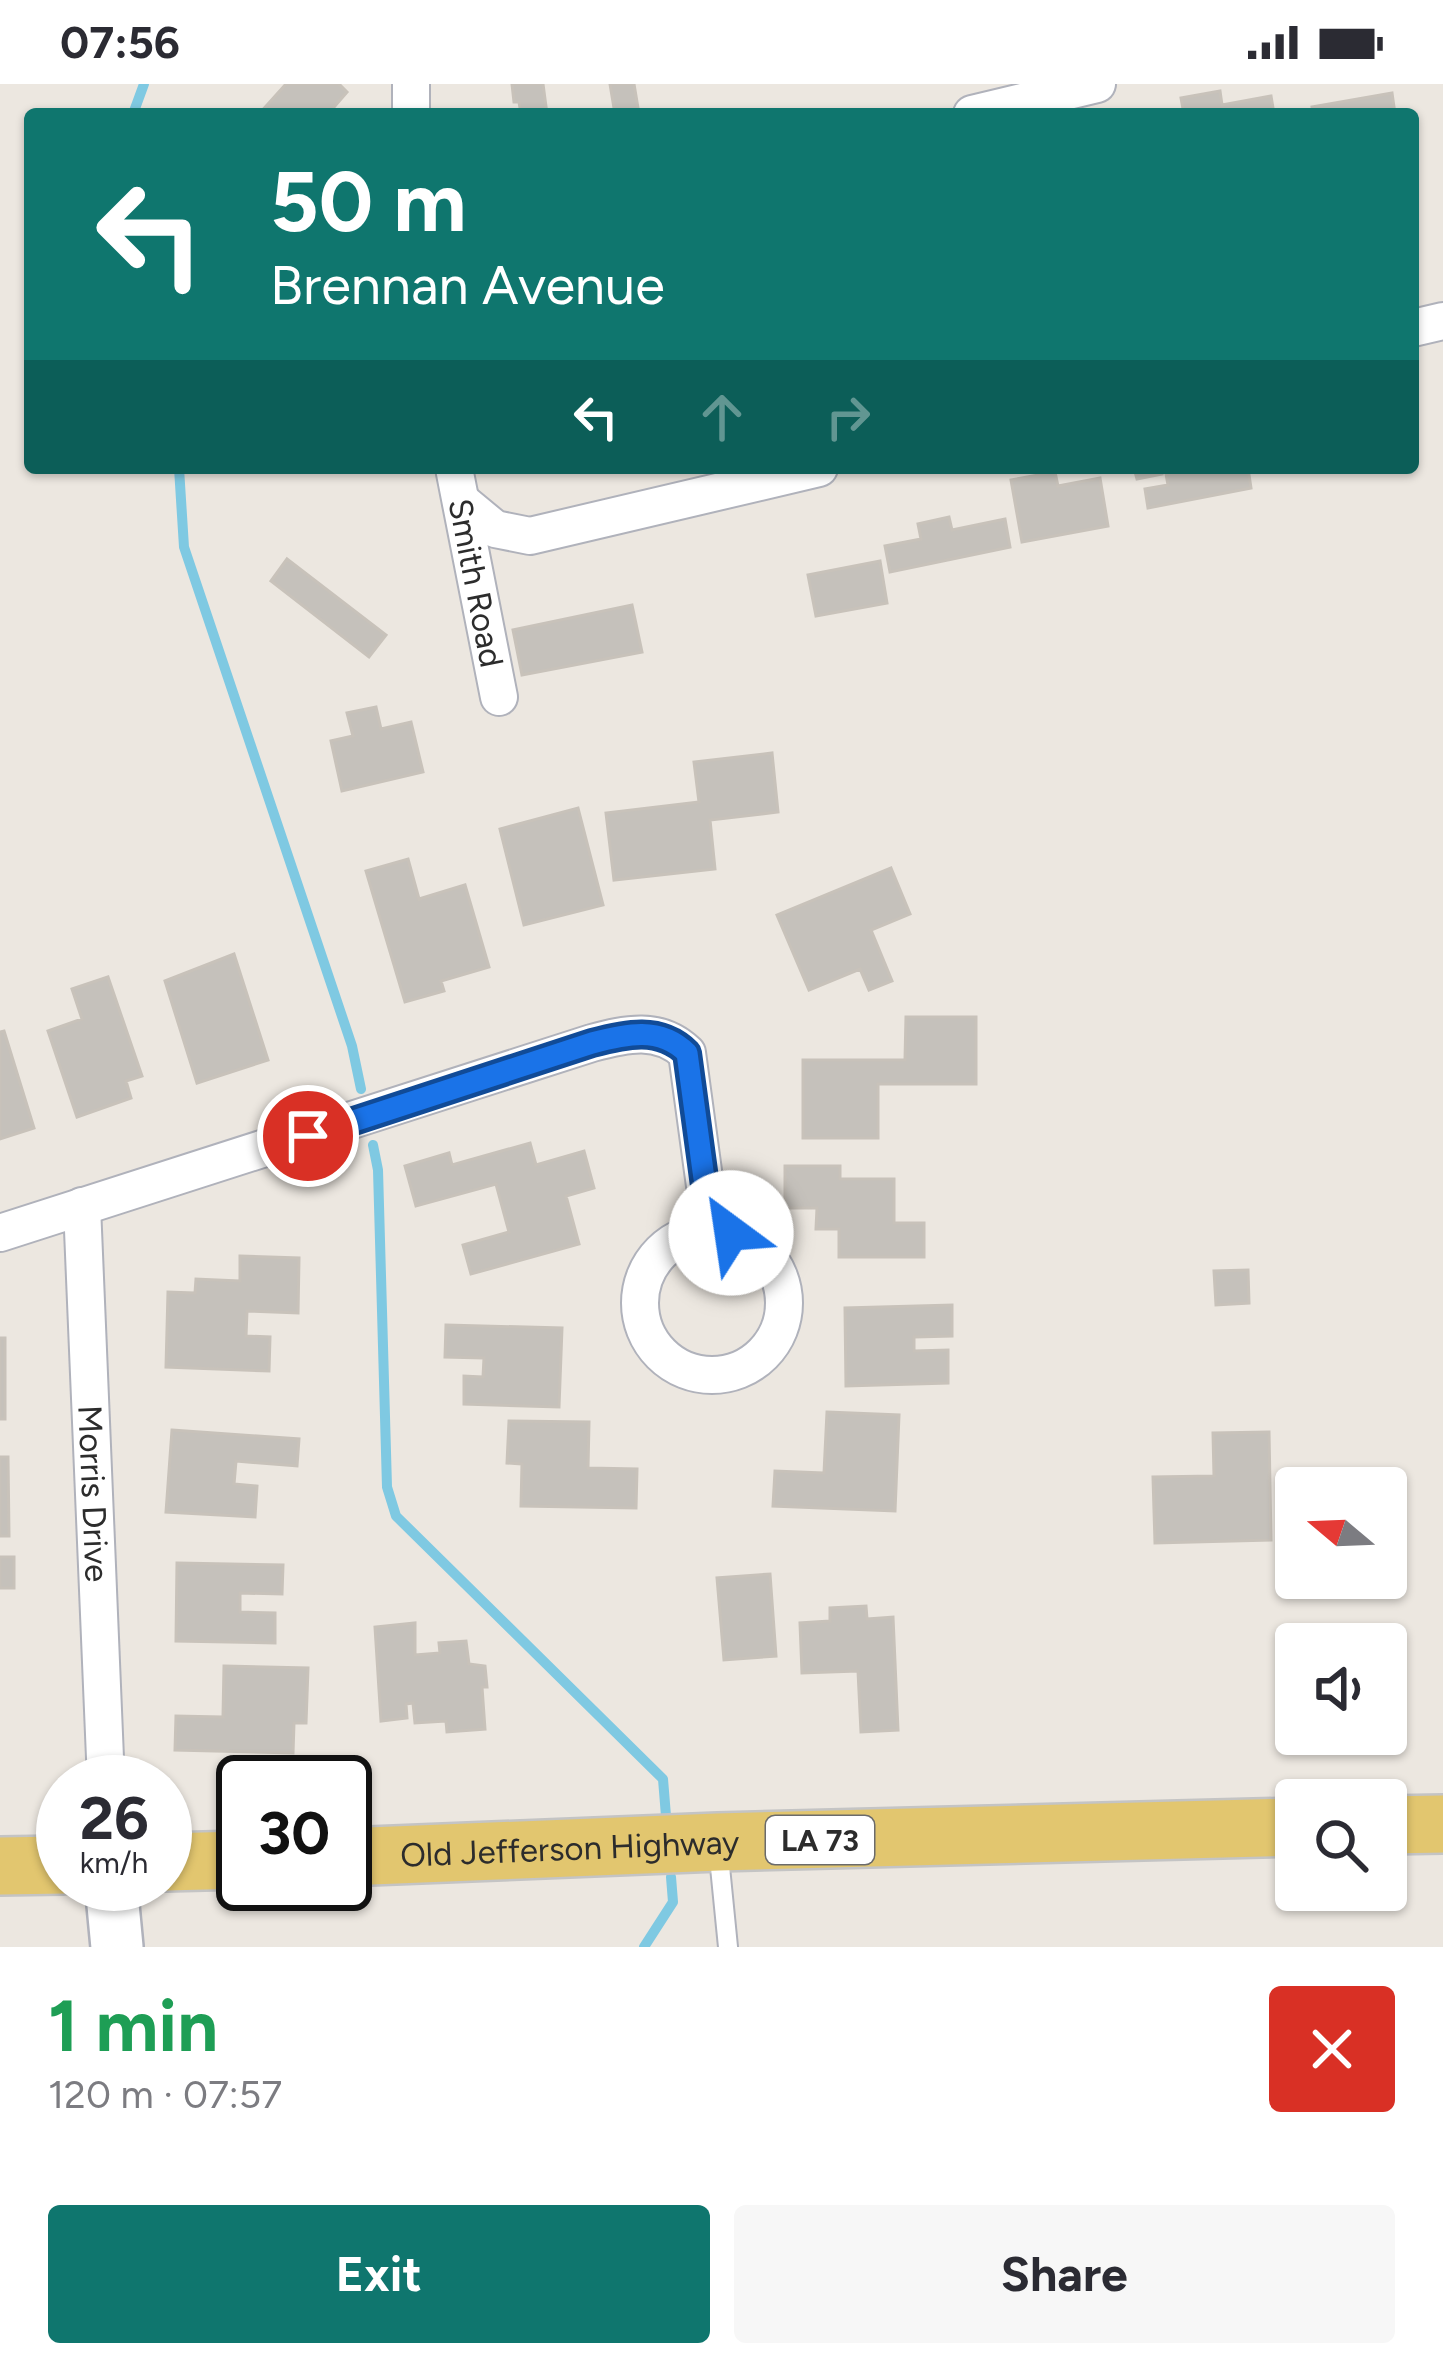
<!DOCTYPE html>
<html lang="en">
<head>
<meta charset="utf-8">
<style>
  :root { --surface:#fff; --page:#f7f7f7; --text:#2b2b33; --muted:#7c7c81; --accent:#0f766e }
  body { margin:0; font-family:Figtree,sans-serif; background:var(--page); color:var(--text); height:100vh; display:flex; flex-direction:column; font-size:45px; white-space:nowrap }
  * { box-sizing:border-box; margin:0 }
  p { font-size:39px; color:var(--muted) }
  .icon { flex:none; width:66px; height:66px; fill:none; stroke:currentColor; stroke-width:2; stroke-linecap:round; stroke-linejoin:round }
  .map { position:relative; height:1863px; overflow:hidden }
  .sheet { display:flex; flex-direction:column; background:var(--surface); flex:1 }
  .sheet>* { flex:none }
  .banner { position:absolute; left:24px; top:24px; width:1395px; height:366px; border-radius:12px; box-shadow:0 3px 9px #0004; background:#0f766e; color:#fff; overflow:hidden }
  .needle { width:78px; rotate:289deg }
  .tools { position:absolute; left:1275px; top:1383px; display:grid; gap:24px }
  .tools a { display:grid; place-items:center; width:132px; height:132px; border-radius:12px; background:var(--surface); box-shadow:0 3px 9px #0004; font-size:60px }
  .speed { position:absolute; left:36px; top:1671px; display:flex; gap:24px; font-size:60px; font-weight:700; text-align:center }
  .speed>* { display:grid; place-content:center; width:156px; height:156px; border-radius:50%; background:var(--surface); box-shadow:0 3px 9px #0004; line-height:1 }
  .speed small { font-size:30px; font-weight:400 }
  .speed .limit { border:6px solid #111; border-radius:18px; background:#fff; color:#111 }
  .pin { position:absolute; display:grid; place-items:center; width:102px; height:102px; color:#fff; margin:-51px; border:6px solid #fff; border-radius:50%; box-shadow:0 3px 12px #0007 }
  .me { position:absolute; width:132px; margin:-66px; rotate:329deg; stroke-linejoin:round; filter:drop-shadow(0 0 9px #0008) }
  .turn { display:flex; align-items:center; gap:42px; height:252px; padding:0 48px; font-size:54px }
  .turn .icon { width:156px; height:156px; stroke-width:2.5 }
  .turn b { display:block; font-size:84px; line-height:102px }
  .lanes { display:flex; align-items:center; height:114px; padding:0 48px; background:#0003; justify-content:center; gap:60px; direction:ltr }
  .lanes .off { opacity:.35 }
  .round { display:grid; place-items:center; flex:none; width:126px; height:126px; border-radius:12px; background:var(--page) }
  .summary { display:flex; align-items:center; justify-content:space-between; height:204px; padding:0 48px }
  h1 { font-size:72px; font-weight:700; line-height:90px; color:#1e9e55 }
  .action { display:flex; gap:24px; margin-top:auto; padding:24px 48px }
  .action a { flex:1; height:138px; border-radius:12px; background:var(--accent); color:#fff; font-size:48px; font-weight:700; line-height:138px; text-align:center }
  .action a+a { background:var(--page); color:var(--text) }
  .status { display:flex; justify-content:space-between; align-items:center; height:84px; padding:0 60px; background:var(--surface); direction:ltr }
  .status svg { height:33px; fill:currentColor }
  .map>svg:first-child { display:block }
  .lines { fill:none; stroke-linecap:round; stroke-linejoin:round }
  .stream { stroke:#7fc9e2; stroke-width:10 }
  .building { fill:#c5c1bb; stroke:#c8c2ba; stroke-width:3 }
  .lane-casing { stroke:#b0b2bb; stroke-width:22 }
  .street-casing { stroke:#b0b2bb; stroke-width:40 }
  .secondary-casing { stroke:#b0b2bb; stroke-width:56 }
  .primary-casing { stroke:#c4c4c4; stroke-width:62 }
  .lane { stroke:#fff; stroke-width:18 }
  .street { stroke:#fff; stroke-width:36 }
  .secondary { stroke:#fff; stroke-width:51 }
  .primary { stroke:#e2c66f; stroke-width:57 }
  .route-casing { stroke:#114b97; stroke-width:30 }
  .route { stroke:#1a73e8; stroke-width:21 }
  .labels { text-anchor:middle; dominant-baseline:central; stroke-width:9; stroke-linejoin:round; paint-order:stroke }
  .shield { fill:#fff; stroke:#6b6b6b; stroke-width:3 }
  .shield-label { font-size:30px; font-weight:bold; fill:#2c2c2c }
  .street-label { font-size:33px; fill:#2c2c2c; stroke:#fff }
</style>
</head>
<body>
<div class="status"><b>07:56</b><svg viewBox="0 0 49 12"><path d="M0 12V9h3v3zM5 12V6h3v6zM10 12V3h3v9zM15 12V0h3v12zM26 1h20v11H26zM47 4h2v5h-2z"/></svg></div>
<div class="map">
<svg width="1443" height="1863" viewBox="0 0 1443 1863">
  <rect width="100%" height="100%" fill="#ece7e0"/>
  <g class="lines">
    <!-- stream -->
    <path class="stream" d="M133 30 144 0
      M179 384 184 463 352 962 361 1005
      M373 1061 378 1086 387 1403 396 1432 663 1695 666 1732
      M644 1863 673 1818 671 1793"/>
  </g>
  <!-- building -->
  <path class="building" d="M286 0H339L347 8 328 30H259Z
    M512 0H543L547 30H521L519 18H514Z
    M610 0H634L639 30H615Z
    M1220 7 1222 21 1271 12 1274 30H1184L1181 14Z
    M1392 9 1395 30H1313L1312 23Z
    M1134 384H1161L1162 390 1137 395Z
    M1196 384H1248L1251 404 1148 424 1145 405 1168 401 1166 390Z
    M1055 388 1058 402 1100 394 1108 442 1022 458 1011 396Z
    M949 433 952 446 1005 435 1010 463 890 488 885 462 921 455 918 440Z
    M287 475 386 551 369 573 271 497Z
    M880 477 887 519 816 532 808 491Z
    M632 521 642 568 522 591 513 546Z
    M376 623 381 645 411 638 423 688 342 707 331 657 353 652 347 629Z
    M772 669 778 728 710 736 715 785 614 796 606 729 699 718 694 678Z
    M578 724 603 821 524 841 500 745Z
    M408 775 419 815 465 801 489 883 441 897 444 907 405 918 366 787Z
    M891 784 910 830 871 846 892 897 869 906 860 885 809 906 777 831Z
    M234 870 268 976 197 999 165 897Z
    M108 893 142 992 126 997 131 1014 77 1033 48 947 82 935 72 905Z
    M906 933H976V1000H878V1054H803V976H905Z
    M4 947 34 1044 0 1055V948Z
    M530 1059 536 1081 584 1067 594 1104 566 1112 579 1160 471 1190 463 1161 509 1148 496 1100 416 1122 405 1082 449 1069 452 1081Z
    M785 1082H840V1095H894V1139H924V1173H839V1145H816L817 1124H785Z
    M240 1172 299 1174 298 1229 247 1227 246 1252 270 1253 269 1287 166 1283 168 1208 195 1209 196 1195 240 1197Z
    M1248 1186 1249 1219 1216 1221 1214 1187Z
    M952 1221V1252L914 1253V1267L948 1266V1299L846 1302 845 1224Z
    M446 1241 562 1244 559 1323 464 1320V1292L483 1293 484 1274 445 1273Z
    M0 1254H5V1335H0Z
    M827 1328 899 1331 895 1427 773 1422 775 1387 824 1389Z
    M509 1337 589 1338 588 1384 637 1385 636 1424 521 1422 522 1380 507 1379Z
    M172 1346 299 1355 297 1382 236 1377 234 1400 257 1402 255 1433 166 1428Z
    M1269 1348 1271 1456 1155 1459 1153 1393 1214 1392 1213 1349Z
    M0 1373H8L9 1452H0Z
    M0 1473H14V1504H0Z
    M177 1479 283 1481 282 1510 240 1509V1528L275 1529V1559L176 1557Z
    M770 1490 776 1572 724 1576 717 1494Z
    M866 1522 867 1535 893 1533 898 1646 861 1648 858 1587 802 1589 800 1539 830 1537V1524Z
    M415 1539V1571L440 1569 439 1559 466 1557 469 1580 485 1582 487 1603H482L485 1645 447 1648 446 1637 415 1639 413 1619 406 1620 407 1634 381 1637 375 1543Z
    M224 1582 308 1584 306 1639H294L293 1669 175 1666 176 1632 223 1633Z"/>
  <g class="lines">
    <defs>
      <path id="lane" d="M718 1763 728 1863"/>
      <g id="street">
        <path d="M411 0V30"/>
        <path d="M972 30 1097 0"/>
        <path d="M1413 244 1443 237"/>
        <path id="s1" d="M454 384 499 613"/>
        <path d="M461 417 495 445 530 452 819 384"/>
        <path id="s2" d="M82 1122 106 1698"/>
        <circle cx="712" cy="1219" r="72"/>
        <path d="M0 1149 592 959C626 950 659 942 687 969L711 1146"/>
      </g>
      <path id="secondary" d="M111 1800 117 1863"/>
      <g id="primary">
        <path d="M1386 1741 1443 1740"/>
        <path id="s3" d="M345 1773 718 1758 1296 1743"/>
        <path d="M165 1778 243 1776"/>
        <path d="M0 1782 63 1781"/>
      </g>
    </defs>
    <!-- lane casing -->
    <use href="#lane" class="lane-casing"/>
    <!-- street casing -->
    <use href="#street" class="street-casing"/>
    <!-- secondary casing -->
    <use href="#secondary" class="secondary-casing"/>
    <!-- primary casing -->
    <use href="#primary" class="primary-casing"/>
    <!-- lane -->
    <use href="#lane" class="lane"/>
    <!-- street -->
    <use href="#street" class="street"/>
    <!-- secondary -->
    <use href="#secondary" class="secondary"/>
    <!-- primary -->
    <use href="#primary" class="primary"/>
  </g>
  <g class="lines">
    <defs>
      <path id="route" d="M308 1052 592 959C626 950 660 942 687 969L711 1146 731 1149"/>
    </defs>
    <!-- route casing -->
    <use href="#route" class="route-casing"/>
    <!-- route -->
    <use href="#route" class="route"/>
  </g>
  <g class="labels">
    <!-- shield labels -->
    <rect class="shield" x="766" y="1732" width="108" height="48" rx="9"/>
    <g class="shield-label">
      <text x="820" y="1756">LA 73</text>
    </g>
    <!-- street labels -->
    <g class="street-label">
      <text stroke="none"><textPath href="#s1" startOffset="117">Smith Road</textPath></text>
      <text stroke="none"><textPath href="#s2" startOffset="288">Morris Drive</textPath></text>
      <text stroke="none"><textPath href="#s3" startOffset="225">Old Jefferson Highway</textPath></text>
    </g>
  </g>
</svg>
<div class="tools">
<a><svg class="needle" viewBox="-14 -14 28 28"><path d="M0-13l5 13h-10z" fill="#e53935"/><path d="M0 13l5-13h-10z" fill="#7c7c81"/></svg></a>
<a><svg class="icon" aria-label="sound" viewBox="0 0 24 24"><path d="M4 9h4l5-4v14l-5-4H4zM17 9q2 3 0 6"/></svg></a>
<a><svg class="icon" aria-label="search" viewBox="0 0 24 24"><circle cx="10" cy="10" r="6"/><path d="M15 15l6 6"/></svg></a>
</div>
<div class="speed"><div>26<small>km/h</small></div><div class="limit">30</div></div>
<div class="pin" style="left:308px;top:1052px;background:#d93025"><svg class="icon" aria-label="arrive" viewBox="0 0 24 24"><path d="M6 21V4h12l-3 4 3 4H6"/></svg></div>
<svg class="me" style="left:731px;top:1149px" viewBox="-20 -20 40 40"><circle r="19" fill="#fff"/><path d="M0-13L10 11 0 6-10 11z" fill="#1a73e8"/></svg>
<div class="banner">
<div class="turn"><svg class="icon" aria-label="left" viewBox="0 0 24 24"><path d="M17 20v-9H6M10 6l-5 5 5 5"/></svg><div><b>50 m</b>Brennan Avenue</div></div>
<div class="lanes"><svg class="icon" aria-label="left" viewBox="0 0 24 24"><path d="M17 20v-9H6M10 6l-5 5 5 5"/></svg><svg class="icon off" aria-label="ahead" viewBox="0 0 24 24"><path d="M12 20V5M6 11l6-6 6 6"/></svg><svg class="icon off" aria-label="right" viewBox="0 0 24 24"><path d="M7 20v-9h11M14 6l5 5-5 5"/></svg></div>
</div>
</div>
<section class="sheet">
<div class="summary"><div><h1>1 min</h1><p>120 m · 07:57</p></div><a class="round" style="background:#d93025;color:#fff"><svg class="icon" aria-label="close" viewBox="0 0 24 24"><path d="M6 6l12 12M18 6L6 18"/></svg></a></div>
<div class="action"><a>Exit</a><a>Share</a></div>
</section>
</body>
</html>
